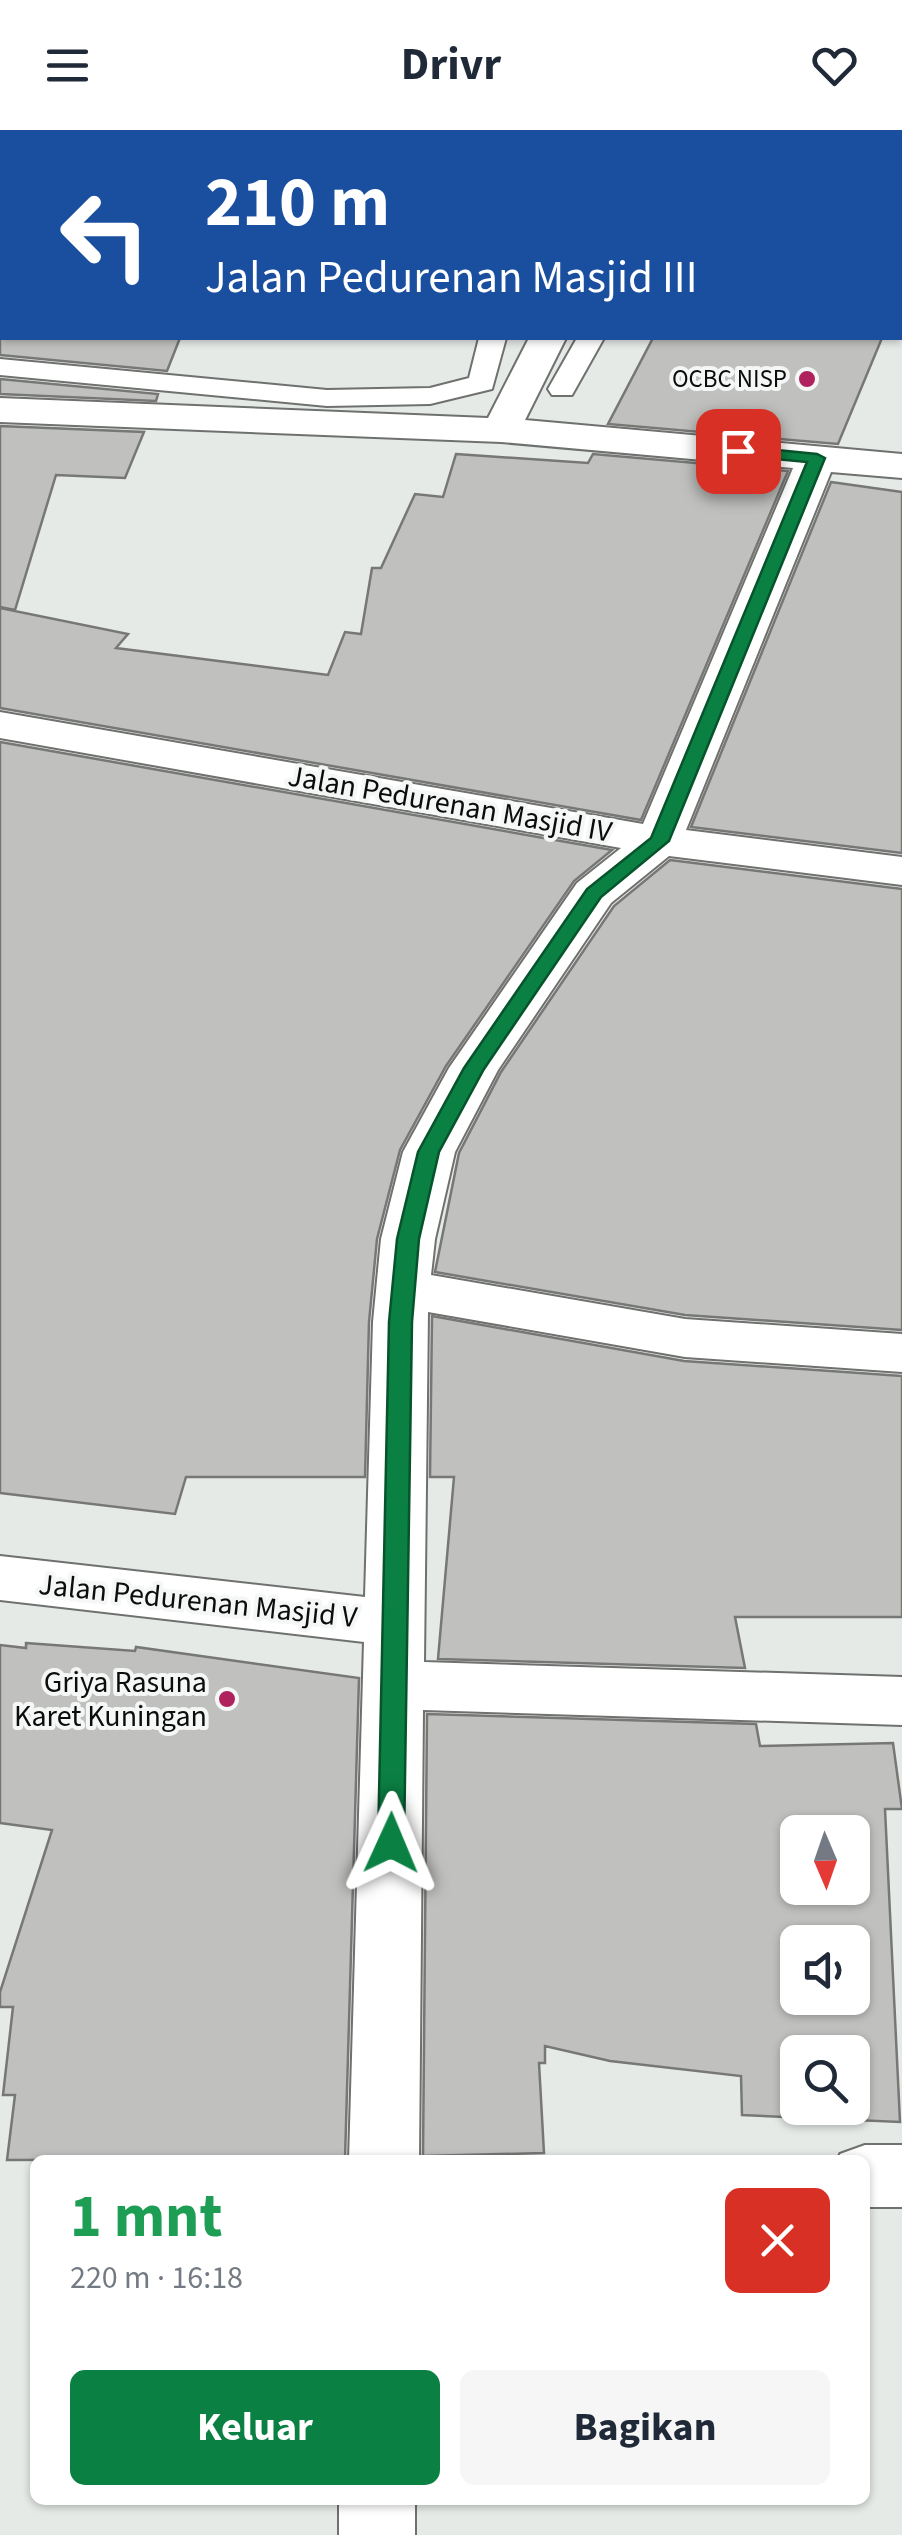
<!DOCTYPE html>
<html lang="id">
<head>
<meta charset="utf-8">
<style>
  :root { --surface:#fff; --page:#f6f6f7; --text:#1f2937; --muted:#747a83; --accent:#0b8043 }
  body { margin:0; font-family:"Source Sans 3",sans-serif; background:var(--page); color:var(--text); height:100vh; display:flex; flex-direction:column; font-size:38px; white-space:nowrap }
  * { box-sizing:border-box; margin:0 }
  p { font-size:32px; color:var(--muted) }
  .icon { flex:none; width:55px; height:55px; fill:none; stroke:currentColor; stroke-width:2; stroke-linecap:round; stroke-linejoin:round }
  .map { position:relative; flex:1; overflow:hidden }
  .sheet { position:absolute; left:30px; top:2025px; width:840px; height:350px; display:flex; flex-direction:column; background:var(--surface); border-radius:15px; box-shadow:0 2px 8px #0004 }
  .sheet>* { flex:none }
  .hud { position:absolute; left:0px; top:0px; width:902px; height:210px; box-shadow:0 2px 8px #0004; background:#1a4fa0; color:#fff; overflow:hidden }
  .needle { width:65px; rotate:178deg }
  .controls { position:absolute; left:780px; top:1685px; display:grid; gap:20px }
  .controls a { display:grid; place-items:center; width:90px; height:90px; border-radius:15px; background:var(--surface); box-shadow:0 2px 8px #0004; font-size:50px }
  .pin { position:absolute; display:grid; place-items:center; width:85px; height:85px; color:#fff; margin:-42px; border-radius:20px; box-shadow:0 5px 15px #0006 }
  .me { position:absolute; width:110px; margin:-55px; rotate:1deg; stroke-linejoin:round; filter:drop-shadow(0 0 8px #0008) }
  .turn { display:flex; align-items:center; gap:35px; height:210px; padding:0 40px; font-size:45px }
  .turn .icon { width:130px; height:130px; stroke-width:2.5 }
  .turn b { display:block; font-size:70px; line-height:85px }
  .round { display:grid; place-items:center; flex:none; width:105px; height:105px; border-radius:15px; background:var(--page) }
  .overview { display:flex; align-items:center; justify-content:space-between; height:170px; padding:0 40px }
  h1 { font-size:60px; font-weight:700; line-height:75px; color:#1e9e55 }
  .button { display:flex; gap:20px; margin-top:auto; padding:20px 40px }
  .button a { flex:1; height:115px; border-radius:15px; background:var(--accent); color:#fff; font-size:40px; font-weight:700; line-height:115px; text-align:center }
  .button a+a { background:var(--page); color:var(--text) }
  header { display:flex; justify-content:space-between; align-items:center; height:130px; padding:0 40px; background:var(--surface); font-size:45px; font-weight:700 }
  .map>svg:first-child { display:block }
  .building { fill:#c0c1be; stroke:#777875; stroke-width:2.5; fill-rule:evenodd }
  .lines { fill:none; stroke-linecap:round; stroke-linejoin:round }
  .lane-casing { stroke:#6e716e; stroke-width:4 }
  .street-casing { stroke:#6e716e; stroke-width:4 }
  .primary-casing { stroke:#6e716e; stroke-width:4 }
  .path { stroke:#9c9f9d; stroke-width:5; stroke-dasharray:4 5; stroke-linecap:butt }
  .lane { fill:#fff; fill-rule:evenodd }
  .street { fill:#fff; fill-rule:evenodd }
  .primary { fill:#fff; fill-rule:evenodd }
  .route { fill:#0b8043; stroke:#07532c; stroke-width:2.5 }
  .poi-dot { fill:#af225d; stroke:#f4f7f5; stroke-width:4 }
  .labels { text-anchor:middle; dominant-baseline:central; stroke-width:8; stroke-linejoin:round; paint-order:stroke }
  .far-poi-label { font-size:25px; fill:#0b0c0b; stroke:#f4f7f5; text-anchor:end }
  .street-label { font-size:30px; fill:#0b0c0b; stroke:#f4f7f5 }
  .poi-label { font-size:30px; fill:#0b0c0b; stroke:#f4f7f5; text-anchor:end }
</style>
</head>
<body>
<header><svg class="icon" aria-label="menu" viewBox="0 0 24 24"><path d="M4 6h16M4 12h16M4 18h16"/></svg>Drivr<svg class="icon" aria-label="heart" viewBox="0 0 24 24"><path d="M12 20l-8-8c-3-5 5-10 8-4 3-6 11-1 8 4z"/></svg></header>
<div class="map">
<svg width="902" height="2405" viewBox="0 0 902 2405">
  <rect width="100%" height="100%" fill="#e6eae7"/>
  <!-- building -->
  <path class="building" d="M0 208H180L167 241 0 225Z
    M653 208H882L838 314 608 294Z
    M0 249 158 264 156 271 0 264Z
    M0 296 144 302 125 348 56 345 15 480 0 477Z
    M456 324 588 333 593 324 788 341 641 690 0 578V478L128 504 116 518 328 545 345 502 361 504 372 438H381L415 364 443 367Z
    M831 352 902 362V723L691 697Z
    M0 612 612 720 574 751 446 936 400 1020 377 1109 369 1192 365 1347H186L175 1384 0 1363Z
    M670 730 902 759V1200L685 1185 435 1142 459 1023 501 942 614 776Z
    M432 1186 684 1231 902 1246V1487H735L745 1538 438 1529 454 1347H430Z
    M26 1513 135 1521 136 1517 359 1548 345 2029 7 2030 15 1965H3L13 1877H0V1862L52 1700 0 1693V1515L26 1518Z
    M427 1584 756 1594 760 1616 893 1613 902 1679H885L900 1992 742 1985 741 1946 610 1931 545 1916V1933H539L544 2023 423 2026ZM798 1702H852V1758H798ZM798 1812H852V1868H798ZM798 1922H852V1978H798Z"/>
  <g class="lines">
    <defs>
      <path id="lane" d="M290 0H332L333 2H291Z
        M900 73H902V89H900Z
        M479 208H506L492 259 430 274 327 276 0 245V229L327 260 430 258 469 248Z
        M577 208H604L572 265H552L548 259Z"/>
      <path id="street" d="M529 208H566L525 290 902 324V348L831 342 686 700 902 727V755L669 726 611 773 498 940 455 1022 435 1109 431 1145 685 1189 902 1204V1242L685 1227 428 1182 424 1532 902 1547V1595L423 1580 419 2030H349L364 1512 0 1470V1426L365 1467 373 1192 381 1109 403 1022 449 938 577 753 621 718 0 608V582L643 694 793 338 501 312 0 292V268L488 288Z
        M865 2015H902V2077H865V2030H838L840 2024Z
        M339 2370H415V2405H339Z"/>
      <path id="primary" d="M478 0H533L535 2H480Z
        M672 0H726L728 2H674Z
        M900 37H902V57H900Z"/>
    </defs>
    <!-- lane casing -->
    <use href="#lane" class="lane-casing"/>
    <!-- street casing -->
    <use href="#street" class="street-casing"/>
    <!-- primary casing -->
    <use href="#primary" class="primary-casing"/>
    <!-- path -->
    <path class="path" d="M36 2H79"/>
    <!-- lane -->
    <use href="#lane" class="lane"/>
    <!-- street -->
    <use href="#street" class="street"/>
    <!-- primary -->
    <use href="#primary" class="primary"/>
  </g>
  <!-- route -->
  <path class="route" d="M738 316 817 324 825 328 669 711 601 767 484 939 439 1022 419 1109 412 1192 404 1713 400 1721 391 1724 381 1721 378 1713 389 1192 397 1109 418 1022 464 938 587 759 651 708 807 332 732 325 730 321Z"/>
  <!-- markers -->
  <g class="poi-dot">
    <circle cx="807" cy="249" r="10"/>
    <circle cx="227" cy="1569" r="10"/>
  </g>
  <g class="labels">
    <!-- far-poi labels -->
    <g class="far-poi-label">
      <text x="787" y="249">OCBC NISP</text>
    </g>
    <!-- street labels -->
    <g class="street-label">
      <text transform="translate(450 674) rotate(10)">Jalan Pedurenan Masjid IV</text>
      <text transform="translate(198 1471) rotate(6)">Jalan Pedurenan Masjid V</text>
    </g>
    <!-- poi labels -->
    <g class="poi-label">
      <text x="207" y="1552">Griya Rasuna<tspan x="207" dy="34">Karet Kuningan</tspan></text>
    </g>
  </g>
</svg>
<div class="controls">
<a><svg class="needle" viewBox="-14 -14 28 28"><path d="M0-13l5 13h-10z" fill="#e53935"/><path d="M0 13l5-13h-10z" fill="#747a83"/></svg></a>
<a><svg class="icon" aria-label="sound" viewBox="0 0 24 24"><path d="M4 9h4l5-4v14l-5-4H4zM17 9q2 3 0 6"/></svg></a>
<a><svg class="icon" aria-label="search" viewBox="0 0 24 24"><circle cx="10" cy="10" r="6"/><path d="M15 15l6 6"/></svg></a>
</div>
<div class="pin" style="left:738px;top:321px;background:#d93025"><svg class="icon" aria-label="arrive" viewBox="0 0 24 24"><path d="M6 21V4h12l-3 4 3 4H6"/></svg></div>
<svg class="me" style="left:391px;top:1713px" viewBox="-20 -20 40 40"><path d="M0-17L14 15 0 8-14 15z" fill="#0b8043" stroke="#fff" stroke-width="4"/></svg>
<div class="hud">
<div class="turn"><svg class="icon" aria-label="left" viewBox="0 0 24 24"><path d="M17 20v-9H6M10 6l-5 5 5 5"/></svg><div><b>210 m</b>Jalan Pedurenan Masjid III</div></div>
</div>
<section class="sheet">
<div class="overview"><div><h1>1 mnt</h1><p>220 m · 16:18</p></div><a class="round" style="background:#d93025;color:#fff"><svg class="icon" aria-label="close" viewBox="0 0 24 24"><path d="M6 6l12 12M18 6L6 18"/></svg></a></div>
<div class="button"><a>Keluar</a><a>Bagikan</a></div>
</section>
</div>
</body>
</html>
